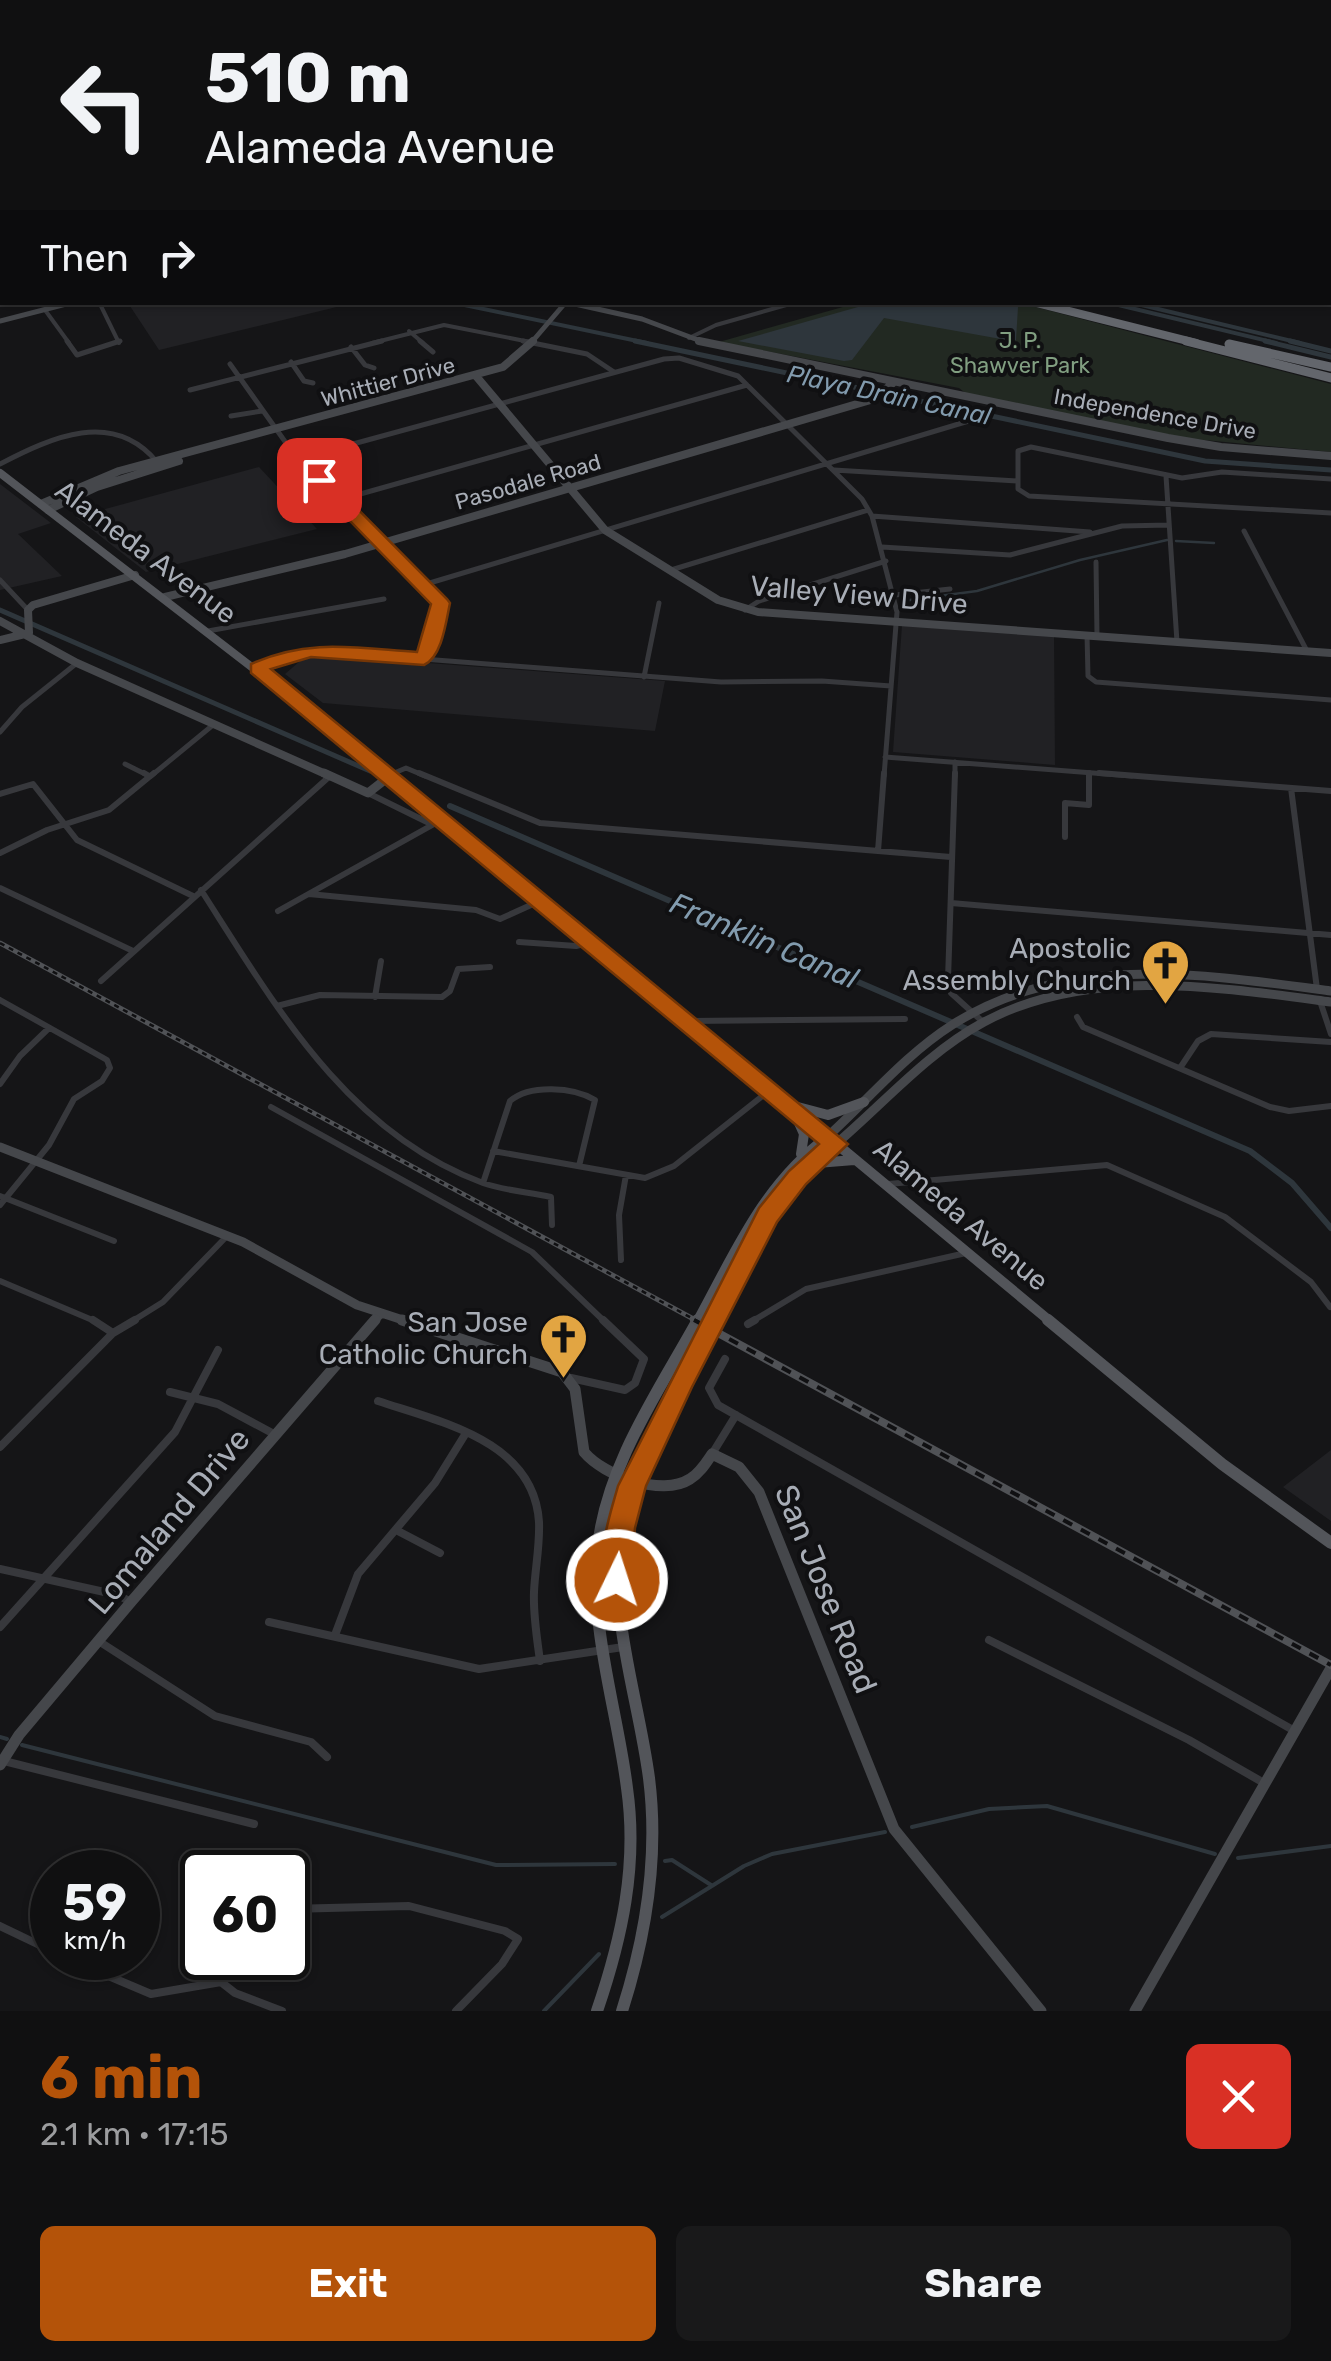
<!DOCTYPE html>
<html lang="en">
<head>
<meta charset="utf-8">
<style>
  :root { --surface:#101011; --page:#19191a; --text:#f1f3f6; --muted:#9c9d9f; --line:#303031; --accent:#b45309 }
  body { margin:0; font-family:Rubik,sans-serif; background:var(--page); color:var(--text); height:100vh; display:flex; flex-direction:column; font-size:38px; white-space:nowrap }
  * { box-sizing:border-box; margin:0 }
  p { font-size:32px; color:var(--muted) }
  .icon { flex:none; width:55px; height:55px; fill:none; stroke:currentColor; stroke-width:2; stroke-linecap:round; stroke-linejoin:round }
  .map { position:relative; height:2011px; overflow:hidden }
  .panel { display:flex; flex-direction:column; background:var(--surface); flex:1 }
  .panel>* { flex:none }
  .hud { position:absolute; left:0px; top:0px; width:1332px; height:305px; box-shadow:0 2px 8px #0004,0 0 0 2px var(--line); background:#101011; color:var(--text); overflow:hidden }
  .speed { position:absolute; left:30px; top:1850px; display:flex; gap:20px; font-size:50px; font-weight:700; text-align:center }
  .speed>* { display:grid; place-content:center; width:130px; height:130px; border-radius:50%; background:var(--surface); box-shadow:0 2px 8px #0004,0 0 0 2px var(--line); line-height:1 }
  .speed small { font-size:25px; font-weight:400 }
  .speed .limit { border:5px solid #111; border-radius:15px; background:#fff; color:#111 }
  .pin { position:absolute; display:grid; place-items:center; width:85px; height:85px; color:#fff; margin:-42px; border-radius:20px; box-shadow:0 5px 15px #0006 }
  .me { position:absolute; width:110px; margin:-55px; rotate:4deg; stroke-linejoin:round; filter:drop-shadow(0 0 8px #0008) }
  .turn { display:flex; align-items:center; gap:35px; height:210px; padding:0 40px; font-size:45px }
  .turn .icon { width:130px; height:130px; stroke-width:2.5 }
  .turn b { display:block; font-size:70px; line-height:85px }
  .then { display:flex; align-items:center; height:95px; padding:0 40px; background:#0003; gap:20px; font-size:38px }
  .round { display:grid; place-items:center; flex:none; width:105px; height:105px; border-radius:15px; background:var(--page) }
  .headline { display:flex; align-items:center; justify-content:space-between; height:170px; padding:0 40px }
  h1 { font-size:60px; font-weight:700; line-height:75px; color:var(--accent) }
  .button { display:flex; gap:20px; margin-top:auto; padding:20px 40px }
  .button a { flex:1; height:115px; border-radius:15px; background:var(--accent); color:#fff; font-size:40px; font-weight:700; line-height:115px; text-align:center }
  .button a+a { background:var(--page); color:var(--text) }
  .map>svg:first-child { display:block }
  .built { fill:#212124 }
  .green { fill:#222922 }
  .water { fill:#2e363c }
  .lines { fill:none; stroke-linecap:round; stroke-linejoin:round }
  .stream-far1 { stroke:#2e363c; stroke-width:2.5 }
  .stream { stroke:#2e363c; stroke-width:4 }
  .canal-far2 { stroke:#2e363c; stroke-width:4 }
  .canal-far1 { stroke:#2e363c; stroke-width:5 }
  .canal { stroke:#2e363c; stroke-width:6 }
  .street-far3 { stroke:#37383c; stroke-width:4 }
  .street-far2 { stroke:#37383c; stroke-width:5 }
  .street-far1 { stroke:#37383c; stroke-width:6 }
  .street { stroke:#37383c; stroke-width:8 }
  .secondary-far3 { stroke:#45474b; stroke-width:5 }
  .secondary-far2 { stroke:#45474b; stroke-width:8 }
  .secondary-far1 { stroke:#45474b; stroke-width:9 }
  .secondary { stroke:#45474b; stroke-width:11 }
  .primary-far2 { stroke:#53555a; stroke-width:8 }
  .primary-far1 { stroke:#53555a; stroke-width:10 }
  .primary { stroke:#53555a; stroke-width:12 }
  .highway-far1 { stroke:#63666c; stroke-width:8 }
  .highway { stroke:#63666c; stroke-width:9 }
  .rail-far1-casing { stroke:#505256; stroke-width:5 }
  .rail-casing { stroke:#505256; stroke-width:8 }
  .rail-far1 { stroke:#101012; stroke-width:2.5; stroke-dasharray:5; stroke-linecap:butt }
  .rail { stroke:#101012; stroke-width:4; stroke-dasharray:10; stroke-linecap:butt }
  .route { fill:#b45309; stroke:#753606; stroke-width:2.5 }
  .labels { text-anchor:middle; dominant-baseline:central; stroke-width:8; stroke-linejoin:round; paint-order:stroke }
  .far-park-label { font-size:22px; fill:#819f81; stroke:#101012 }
  .far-street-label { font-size:22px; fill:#a8adb6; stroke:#101012 }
  .far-water-label { font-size:25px; font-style:italic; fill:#829bae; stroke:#101012 }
  .street-label { font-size:28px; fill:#a8adb6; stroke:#101012 }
  .poi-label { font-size:28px; fill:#a8adb6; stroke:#101012; text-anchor:end }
  .water-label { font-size:30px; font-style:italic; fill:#829bae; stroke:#101012 }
  .near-street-label { font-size:32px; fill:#a8adb6; stroke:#101012 }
</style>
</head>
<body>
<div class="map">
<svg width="1331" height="2011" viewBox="0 0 1331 2011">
  <rect width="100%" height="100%" fill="#151517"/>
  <!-- built -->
  <path class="built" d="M128 303H353L159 350Z
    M259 467 317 529 146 572 76 517Z
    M0 484 51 523 18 534 62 576 0 590Z
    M902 625 1054 636 1055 765 893 752Z
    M307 655H322L665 681 655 731 323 703 285 674Z
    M1331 1450V1521L1283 1487Z"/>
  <!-- green -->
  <path class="green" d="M857 303H1020L1331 384V452L1183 438 968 395 959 388 719 342Z"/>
  <!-- water -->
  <path class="water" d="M1010 302 1018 307 1016 340 1012 341 884 318 852 360 844 361 738 341 872 303Z"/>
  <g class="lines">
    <!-- stream-far1 -->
    <path class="stream-far1" d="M1176 541 1214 543
      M902 601 977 591 1080 560 1167 540"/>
    <!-- stream -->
    <path class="stream" d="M0 1737 7 1739
      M22 1745 496 1865 615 1864
      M912 1827 989 1809 1047 1806 1215 1854
      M1238 1858 1331 1846
      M665 1861 672 1860 711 1885
      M662 1917 744 1866 772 1854 885 1832
      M544 2011 599 1954"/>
    <!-- canal-far2 -->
    <path class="canal-far2" d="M277 0 281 2
      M450 302 647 343
      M1106 302 1276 343
      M1129 302 1300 343"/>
    <!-- canal-far1 -->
    <path class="canal-far1" d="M635 341 1205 461 1331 470
      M1265 341 1331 357
      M1290 341 1331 351
      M0 610 370 771"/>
    <!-- canal -->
    <path class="canal" d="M450 806 1250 1151 1292 1183 1331 1228"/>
    <!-- street-far3 -->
    <path class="street-far3" d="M428 0 438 2
      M803 0 807 2
      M1045 0 1054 2
      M487 2 492 0
      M526 2 531 0
      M744 2 749 0
      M791 2 796 0
      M99 302 119 343
      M45 310 69 343
      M409 331 423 343
      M689 338 716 325 797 302
      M372 343 444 325 535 343"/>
    <!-- street-far2 -->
    <path class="street-far2" d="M67 341 77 355 120 341
      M420 341 433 352
      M523 341 587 354 614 372
      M351 347 365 365 374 368
      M291 362 304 381 313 383
      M230 364 291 450 441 603 424 659
      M190 390 382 341
      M231 416 262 411
      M298 459 664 359 679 358 738 376 862 499 872 516 897 612 884 776
      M0 464C52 437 113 409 157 462
      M834 470 1017 481
      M1166 476 1177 642
      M1331 479 1222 472 1182 478 1031 447 1018 451V489L1029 496 1331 513
      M339 500 747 385
      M872 516 1090 532
      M1244 531 1307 651
      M882 547 1010 555 1122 526 1169 525
      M1096 562 1097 636
      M671 570 868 510
      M0 580 28 610
      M423 585 972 420
      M895 595 950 589
      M745 610 759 601 886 561
      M208 631 384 599
      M1087 635 1088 676 1096 682 1331 700
      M258 668 285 656 320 651 721 682 822 681 891 686
      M644 677 659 603
      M0 732 22 707 77 663
      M885 757 1132 776
      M125 764 149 776
      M392 774 406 768 425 776
      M151 776 213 725
      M955 776V762"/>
    <!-- street-far1 -->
    <path class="street-far1" d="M144 773 149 776
      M419 773 540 823 951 857
      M955 773 948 979 951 993 983 1022
      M1099 773 1331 791
      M1291 788 1317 989
      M368 793 431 824
      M0 794 33 784 77 840 193 896
      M1065 837V803L1089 805V773
      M878 851 884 773
      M0 853 47 830 109 810 154 773
      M0 888 133 951
      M201 890C275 1005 347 1133 483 1183 505 1191 529 1192 551 1197L552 1225
      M309 894 476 910 500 919 542 900
      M951 903 1331 935
      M278 911 443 819
      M519 942 576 946 591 942
      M101 981 330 776
      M375 997 381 961
      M0 1000 107 1060 110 1068 102 1081 74 1099 49 1145 0 1205
      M1320 1001 1331 1034
      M277 1006 320 995 442 997 450 991 458 969 490 967
      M1077 1017 1083 1027 1270 1107 1289 1111 1331 1106
      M689 1021 905 1019
      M1180 1068 1198 1041 1211 1034 1331 1042
      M0 1084 20 1056 49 1028
      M271 1107 532 1252 605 1322
      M493 1151 645 1178 674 1166 770 1090
      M483 1183 510 1101C530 1084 573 1087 595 1100L579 1166
      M888 1184 1107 1165 1225 1217 1311 1282 1330 1307
      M0 1196 114 1241
      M621 1260 619 1215 626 1175
      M0 1281 97 1322
      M131 1322 163 1302 227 1236
      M751 1322 806 1289 966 1253"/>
    <!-- street -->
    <path class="street" d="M93 1320 113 1333
      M748 1324 755 1320
      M725 1359 709 1388 718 1405 1293 1730
      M571 1378 625 1390 635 1383 644 1359 603 1320
      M170 1392 218 1404 274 1434
      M378 1401C441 1422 534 1441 539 1522 540 1546 535 1569 534 1592 533 1615 537 1638 540 1661
      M0 1447 113 1333 135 1320
      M712 1454 736 1415
      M396 1530 440 1553
      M0 1569 118 1595 129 1601
      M269 1622 479 1669 623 1647
      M0 1627 175 1432 218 1350
      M335 1635 358 1574 435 1483 466 1433
      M989 1640 1189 1740 1264 1783
      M100 1642 215 1716 311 1742 327 1757
      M4 1761 254 1824
      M288 1909 409 1906 505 1931 518 1939 502 1964 456 2011
      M0 1926 52 1951
      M66 1958 151 1994 221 1982 235 1993 282 2011
      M221 1982 233 1958"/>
    <!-- secondary-far3 -->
    <path class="secondary-far3" d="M828 0 833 2
      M0 321 74 302
      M531 343 566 302 642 319 706 343"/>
    <!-- secondary-far2 -->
    <path class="secondary-far2" d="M699 341 1168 438 1221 447 1331 456
      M476 376 605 530 718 600 758 612 1331 653
      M41 504 119 471 503 367 533 341
      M48 510 97 487 179 461
      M165 597 345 554 874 399 893 383
      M0 621 77 663 330 776
      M0 640 29 633 28 610 33 605 135 575"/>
    <!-- secondary-far1 -->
    <path class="secondary-far1" d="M324 773 368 793 391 775
      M827 1137C868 1100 905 1055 952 1025 1066 952 1205 974 1331 991
      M836 1144C884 1103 928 1052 984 1022 1088 966 1219 987 1331 1002
      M0 1147 243 1242 357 1305 409 1322
      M373 1322 381 1313"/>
    <!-- secondary -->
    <path class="secondary" d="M402 1320 562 1372 575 1389 584 1452C604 1476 662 1497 690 1479 700 1473 706 1463 712 1454L739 1467 759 1492 894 1829 1041 2011
      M0 1765 19 1735 131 1602 375 1320
      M1135 2011 1331 1668"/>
    <!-- primary-far2 -->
    <path class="primary-far2" d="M0 473 393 776"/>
    <!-- primary-far1 -->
    <path class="primary-far1" d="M390 773 1051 1322
      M794 1106 828 1115 864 1102
      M795 1114 804 1134 801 1154
      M817 1163 854 1160
      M697 1322C735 1253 762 1186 827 1137
      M712 1322 776 1208 836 1144"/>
    <!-- primary -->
    <path class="primary" d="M1048 1320 1222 1464 1331 1543
      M597 2011C622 1938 638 1865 627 1788 617 1708 589 1628 598 1547 607 1464 659 1391 698 1320
      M622 2011C646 1936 659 1857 649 1778 638 1695 607 1612 621 1528 633 1452 679 1387 713 1320"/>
    <!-- highway-far1 -->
    <path class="highway-far1" d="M31 0 35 2
      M53 0 57 2
      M259 0 264 2
      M1033 302 1196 343"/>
    <!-- highway -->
    <path class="highway" d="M1186 341 1331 378
      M1229 344 1331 367"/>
    <defs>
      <path id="rail-far1" d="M0 943 699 1322"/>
      <path id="rail" d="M694 1320 1331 1665"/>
    </defs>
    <!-- rail-far1 casing -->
    <use href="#rail-far1" class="rail-far1-casing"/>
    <!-- rail casing -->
    <use href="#rail" class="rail-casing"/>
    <!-- rail-far1 -->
    <use href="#rail-far1" class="rail-far1"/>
    <!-- rail -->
    <use href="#rail" class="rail"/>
  </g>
  <!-- route -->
  <path class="route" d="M319 474 325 476 447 599 450 603C446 622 442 657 424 665L311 657 271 669 848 1144 806 1184 777 1222 692 1387 646 1486 635 1528 631 1580 627 1589 617 1593 607 1589C594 1560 610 1515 618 1486L759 1208 789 1171 819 1144 251 673V664C308 638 356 648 417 652L431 604 313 483V476Z"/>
  <!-- icons -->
  <defs>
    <symbol id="church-pin" viewBox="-11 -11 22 30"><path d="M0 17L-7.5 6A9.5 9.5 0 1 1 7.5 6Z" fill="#e2a542" stroke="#101012"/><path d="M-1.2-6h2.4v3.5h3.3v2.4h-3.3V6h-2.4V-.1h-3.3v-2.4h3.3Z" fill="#111"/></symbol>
  </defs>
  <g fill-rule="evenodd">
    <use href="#church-pin" x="1138" y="936" width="55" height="75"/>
    <use href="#church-pin" x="536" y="1310" width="55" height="75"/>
  </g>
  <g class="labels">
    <!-- far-park labels -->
    <g class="far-park-label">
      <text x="1020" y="340">J. P.<tspan x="1020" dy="25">Shawver Park</tspan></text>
    </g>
    <!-- far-street labels -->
    <g class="far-street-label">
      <text transform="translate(388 382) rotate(-15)">Whittier Drive</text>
      <text transform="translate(1155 414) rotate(10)">Independence Drive</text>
      <text transform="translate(528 482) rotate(-16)">Pasodale Road</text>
    </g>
    <!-- far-water labels -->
    <g class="far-water-label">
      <text transform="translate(889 395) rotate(12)">Playa Drain Canal</text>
    </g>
    <!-- street labels -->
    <g class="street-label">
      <text transform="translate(146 552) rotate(37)">Alameda Avenue</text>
      <text transform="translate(859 595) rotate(5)">Valley View Drive</text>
      <text transform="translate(961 1215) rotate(40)">Alameda Avenue</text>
    </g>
    <!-- poi labels -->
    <g class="poi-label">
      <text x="1131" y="948">Apostolic<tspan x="1131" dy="32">Assembly Church</tspan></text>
      <text x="528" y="1322">San Jose<tspan x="528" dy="32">Catholic Church</tspan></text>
    </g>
    <!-- water labels -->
    <g class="water-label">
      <text transform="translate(764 941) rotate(23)">Franklin Canal</text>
    </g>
    <!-- near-street labels -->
    <g class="near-street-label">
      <text transform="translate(169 1521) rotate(-50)">Lomaland Drive</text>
      <text transform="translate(826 1589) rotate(68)">San Jose Road</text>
    </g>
  </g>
</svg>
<div class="speed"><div>59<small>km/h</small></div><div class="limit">60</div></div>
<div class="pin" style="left:319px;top:480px;background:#d93025"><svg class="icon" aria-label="arrive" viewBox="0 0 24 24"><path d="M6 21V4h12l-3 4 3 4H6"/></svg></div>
<svg class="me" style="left:617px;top:1580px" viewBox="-20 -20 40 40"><circle r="17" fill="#b45309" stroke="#fff" stroke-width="3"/><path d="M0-11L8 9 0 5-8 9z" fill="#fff"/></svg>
<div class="hud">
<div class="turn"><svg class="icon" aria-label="left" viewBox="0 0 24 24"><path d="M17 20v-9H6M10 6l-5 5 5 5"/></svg><div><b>510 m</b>Alameda Avenue</div></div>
<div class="then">Then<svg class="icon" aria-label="right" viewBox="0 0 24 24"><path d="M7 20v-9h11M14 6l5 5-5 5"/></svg></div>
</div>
</div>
<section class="panel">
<div class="headline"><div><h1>6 min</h1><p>2.1 km · 17:15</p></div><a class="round" style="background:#d93025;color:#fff"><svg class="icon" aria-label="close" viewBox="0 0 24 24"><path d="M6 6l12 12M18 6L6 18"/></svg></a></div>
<div class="button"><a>Exit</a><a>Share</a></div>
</section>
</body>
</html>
